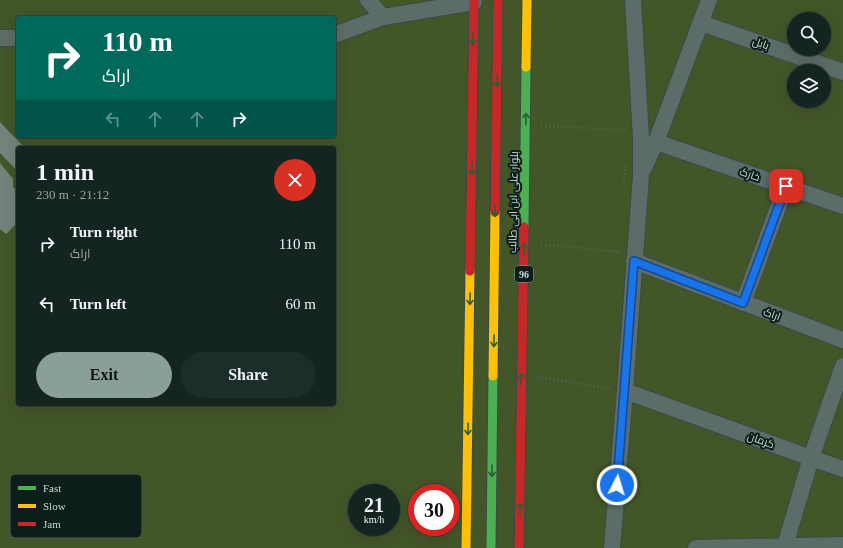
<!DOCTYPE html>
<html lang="en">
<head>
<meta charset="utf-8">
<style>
  :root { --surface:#142521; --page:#1d2d2a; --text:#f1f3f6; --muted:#9da5a5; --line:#33423f; --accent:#89a09a }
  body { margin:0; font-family:"Times New Roman",Cairo,serif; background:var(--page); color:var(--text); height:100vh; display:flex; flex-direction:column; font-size:15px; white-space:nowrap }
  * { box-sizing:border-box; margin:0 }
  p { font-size:13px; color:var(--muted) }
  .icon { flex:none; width:22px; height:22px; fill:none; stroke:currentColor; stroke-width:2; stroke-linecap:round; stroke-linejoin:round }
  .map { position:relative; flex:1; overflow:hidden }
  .side { position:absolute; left:16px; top:146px; width:320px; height:260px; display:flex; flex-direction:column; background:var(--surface); border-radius:4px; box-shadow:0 4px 16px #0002,0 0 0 1px var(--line) }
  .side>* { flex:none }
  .top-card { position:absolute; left:16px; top:16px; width:320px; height:122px; border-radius:4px; box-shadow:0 4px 16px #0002,0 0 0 1px var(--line); background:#00695c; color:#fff; overflow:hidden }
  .controls { position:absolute; left:787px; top:12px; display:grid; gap:8px }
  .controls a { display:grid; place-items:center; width:44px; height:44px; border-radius:50%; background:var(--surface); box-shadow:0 4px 16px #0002,0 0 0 1px var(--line); font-size:20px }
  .speed { position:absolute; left:348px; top:484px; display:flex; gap:8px; font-size:20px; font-weight:700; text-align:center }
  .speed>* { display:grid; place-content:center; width:52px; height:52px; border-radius:50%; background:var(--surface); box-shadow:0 4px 16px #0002,0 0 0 1px var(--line); line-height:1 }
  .speed small { font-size:10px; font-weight:400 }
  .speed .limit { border:6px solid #d22; background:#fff; color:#111 }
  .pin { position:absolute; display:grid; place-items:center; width:34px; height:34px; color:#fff; margin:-17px; border-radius:8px; box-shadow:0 2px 6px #0006 }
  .me { position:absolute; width:44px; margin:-22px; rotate:5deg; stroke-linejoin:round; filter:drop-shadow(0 0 3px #0008) }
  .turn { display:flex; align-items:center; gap:14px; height:84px; padding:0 20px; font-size:18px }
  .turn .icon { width:52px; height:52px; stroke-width:2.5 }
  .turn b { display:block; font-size:28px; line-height:34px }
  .lanes { display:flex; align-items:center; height:38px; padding:0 20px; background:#0003; justify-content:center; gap:20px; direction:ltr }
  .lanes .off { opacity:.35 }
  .round { display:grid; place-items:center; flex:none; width:42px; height:42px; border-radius:21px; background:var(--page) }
  .overview { display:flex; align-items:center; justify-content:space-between; height:68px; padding:0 20px }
  h1 { font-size:24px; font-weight:700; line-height:30px }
  .cta { display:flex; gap:8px; margin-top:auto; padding:8px 20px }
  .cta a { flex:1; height:46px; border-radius:24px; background:var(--accent); color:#111; font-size:16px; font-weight:700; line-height:46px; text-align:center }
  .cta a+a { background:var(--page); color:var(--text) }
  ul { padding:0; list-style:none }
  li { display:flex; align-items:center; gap:12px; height:60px; padding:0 20px }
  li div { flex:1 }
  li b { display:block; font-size:15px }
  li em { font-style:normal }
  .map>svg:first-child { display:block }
  .green { fill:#435628; fill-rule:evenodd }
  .building { fill:#73847c }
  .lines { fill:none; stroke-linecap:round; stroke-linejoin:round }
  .street-casing { stroke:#394b47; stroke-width:18 }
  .fast-casing { stroke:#394b47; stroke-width:11 }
  .slow-casing { stroke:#394b47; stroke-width:11 }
  .jam-casing { stroke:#394b47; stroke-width:11 }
  .path { stroke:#566662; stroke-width:2.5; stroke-dasharray:1 3; stroke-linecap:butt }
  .street { stroke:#5c6c68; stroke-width:16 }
  .fast { stroke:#4caf50; stroke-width:9 }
  .slow { stroke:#ffc107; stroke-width:9 }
  .jam { stroke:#c62828; stroke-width:9 }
  .oneway { stroke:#295f32 }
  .route-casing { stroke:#114b97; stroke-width:10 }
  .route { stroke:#1a73e8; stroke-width:7 }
  .labels { text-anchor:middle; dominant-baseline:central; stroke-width:4; stroke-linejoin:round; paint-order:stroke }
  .shield { fill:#0d1e1a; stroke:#8ea29d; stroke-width:1 }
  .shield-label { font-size:10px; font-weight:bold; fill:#c5dbd5 }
  .street-label { font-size:11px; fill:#c5dbd5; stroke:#0d1e1a }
  .key { fill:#0d1e1a; stroke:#445752; stroke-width:1 }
  .key-label { font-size:11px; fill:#c5dbd5 }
</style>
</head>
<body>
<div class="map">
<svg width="843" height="548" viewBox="0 0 843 548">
  <rect width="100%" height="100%" fill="#1a312c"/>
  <!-- green -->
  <path class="green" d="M0 0H843V548H0ZM18 18H334V136H18ZM794 19H824V49H794ZM794 71H824V101H794ZM18 148H334V404H18ZM357 493H391V527H357ZM417 493H451V527H417Z"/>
  <!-- building -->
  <path class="building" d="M0 122 23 146V148H18V172L0 153Z
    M0 163 13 179V187L18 192V222L6 234 0 229Z"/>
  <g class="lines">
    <defs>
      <path id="street" d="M368 0 383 17
        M701 23 843 72
        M334 35 383 17 474 2
        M0 38H18
        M656 142 709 0
        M643 170 656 142 843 206
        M634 261 843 340
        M743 303 786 186
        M843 366 811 458 843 469
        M625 391 811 458 785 546
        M612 548 625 391 641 175V138L633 0
        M696 548 843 545"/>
      <path id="fast" d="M524 227 526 67
        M491 548 493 376"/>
      <path id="slow" d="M526 67 527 0
        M493 376 495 212
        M466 548 470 271"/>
      <path id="jam" d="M495 212 498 0
        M470 271 474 0
        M519 548 524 227"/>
    </defs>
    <!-- street casing -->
    <use href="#street" class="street-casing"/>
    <!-- fast casing -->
    <use href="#fast" class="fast-casing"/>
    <!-- slow casing -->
    <use href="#slow" class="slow-casing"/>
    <!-- jam casing -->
    <use href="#jam" class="jam-casing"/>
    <!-- path -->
    <path class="path" d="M541 126 626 130
      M624 187 625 166
      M541 245 560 246 621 252
      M538 377 612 389"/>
    <!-- street -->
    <use href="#street" class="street"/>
    <!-- fast -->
    <use href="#fast" class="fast"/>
    <!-- slow -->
    <use href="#slow" class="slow"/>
    <!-- jam -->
    <use href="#jam" class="jam"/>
  </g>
  <!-- one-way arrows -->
  <defs><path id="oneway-shaft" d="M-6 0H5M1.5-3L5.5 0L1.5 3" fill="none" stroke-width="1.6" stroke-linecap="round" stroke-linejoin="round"/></defs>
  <g class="oneway">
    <use href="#oneway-shaft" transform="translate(473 39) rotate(91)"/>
    <use href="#oneway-shaft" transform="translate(497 81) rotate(91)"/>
    <use href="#oneway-shaft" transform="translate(526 119) rotate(-89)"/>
    <use href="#oneway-shaft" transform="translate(472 169) rotate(91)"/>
    <use href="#oneway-shaft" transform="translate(495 211) rotate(91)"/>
    <use href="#oneway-shaft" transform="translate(524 249) rotate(-89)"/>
    <use href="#oneway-shaft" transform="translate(470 299) rotate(91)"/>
    <use href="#oneway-shaft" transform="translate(494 341) rotate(91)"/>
    <use href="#oneway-shaft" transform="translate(521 379) rotate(-89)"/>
    <use href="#oneway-shaft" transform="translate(468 429) rotate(91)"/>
    <use href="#oneway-shaft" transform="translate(492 471) rotate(91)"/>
    <use href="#oneway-shaft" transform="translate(520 509) rotate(-90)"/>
  </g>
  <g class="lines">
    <defs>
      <path id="route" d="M617 485 634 261 743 303 786 186"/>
    </defs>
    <!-- route casing -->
    <use href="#route" class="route-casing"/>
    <!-- route -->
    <use href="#route" class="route"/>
  </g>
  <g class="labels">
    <!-- shield labels -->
    <rect class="shield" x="515" y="266" width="18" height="16" rx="3"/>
    <g class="shield-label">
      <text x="524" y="274">96</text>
    </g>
    <!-- street labels -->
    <g class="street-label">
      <text transform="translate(761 43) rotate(19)">بابل</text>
      <text transform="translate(750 174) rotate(19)">خارک</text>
      <text transform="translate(513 202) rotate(-89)">بلوار علی ابن ابی طالب</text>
      <text transform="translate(772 314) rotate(20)">اراک</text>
      <text transform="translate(761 440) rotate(20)">کرمان</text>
    </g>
  </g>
  <!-- legend -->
  <rect x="10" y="474" width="132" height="64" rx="6" class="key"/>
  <rect x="18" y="486" width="18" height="4" fill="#4caf50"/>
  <rect x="18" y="504" width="18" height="4" fill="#ffc107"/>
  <rect x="18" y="522" width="18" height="4" fill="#c62828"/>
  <g class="key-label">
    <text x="43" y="492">Fast</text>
    <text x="43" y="510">Slow</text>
    <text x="43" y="528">Jam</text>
  </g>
</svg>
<div class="controls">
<a><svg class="icon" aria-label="search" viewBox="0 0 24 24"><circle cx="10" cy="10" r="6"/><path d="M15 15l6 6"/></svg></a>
<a><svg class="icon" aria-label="layers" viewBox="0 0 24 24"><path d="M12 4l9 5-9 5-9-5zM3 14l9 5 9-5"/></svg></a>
</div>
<div class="speed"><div>21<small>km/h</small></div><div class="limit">30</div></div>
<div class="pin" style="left:786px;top:186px;background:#d93025"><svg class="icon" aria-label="arrive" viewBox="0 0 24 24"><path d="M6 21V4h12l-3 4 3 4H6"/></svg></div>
<svg class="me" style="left:617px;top:485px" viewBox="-20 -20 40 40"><circle r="17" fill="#1a73e8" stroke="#fff" stroke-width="3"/><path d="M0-11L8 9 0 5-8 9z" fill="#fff"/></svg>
<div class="top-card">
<div class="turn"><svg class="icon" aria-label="right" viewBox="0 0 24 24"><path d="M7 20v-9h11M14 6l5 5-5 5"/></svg><div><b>110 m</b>اراک</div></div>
<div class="lanes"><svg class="icon off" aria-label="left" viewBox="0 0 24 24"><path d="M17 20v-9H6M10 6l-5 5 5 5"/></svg><svg class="icon off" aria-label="ahead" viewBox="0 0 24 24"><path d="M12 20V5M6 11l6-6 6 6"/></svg><svg class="icon off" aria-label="ahead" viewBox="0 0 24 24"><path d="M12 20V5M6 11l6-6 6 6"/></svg><svg class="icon" aria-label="right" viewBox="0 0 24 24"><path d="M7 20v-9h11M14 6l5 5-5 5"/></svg></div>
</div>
<section class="side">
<div class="overview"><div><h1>1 min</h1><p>230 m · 21:12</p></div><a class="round" style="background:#d93025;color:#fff"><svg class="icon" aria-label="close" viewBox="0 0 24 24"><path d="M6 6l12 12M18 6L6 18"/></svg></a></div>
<ul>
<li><svg class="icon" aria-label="right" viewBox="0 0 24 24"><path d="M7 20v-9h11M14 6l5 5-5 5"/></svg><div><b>Turn right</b><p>اراک</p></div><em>110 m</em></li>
<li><svg class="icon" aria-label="left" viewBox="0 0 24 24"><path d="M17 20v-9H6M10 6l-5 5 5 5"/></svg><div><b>Turn left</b></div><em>60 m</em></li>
</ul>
<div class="cta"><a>Exit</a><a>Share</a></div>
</section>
</div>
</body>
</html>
